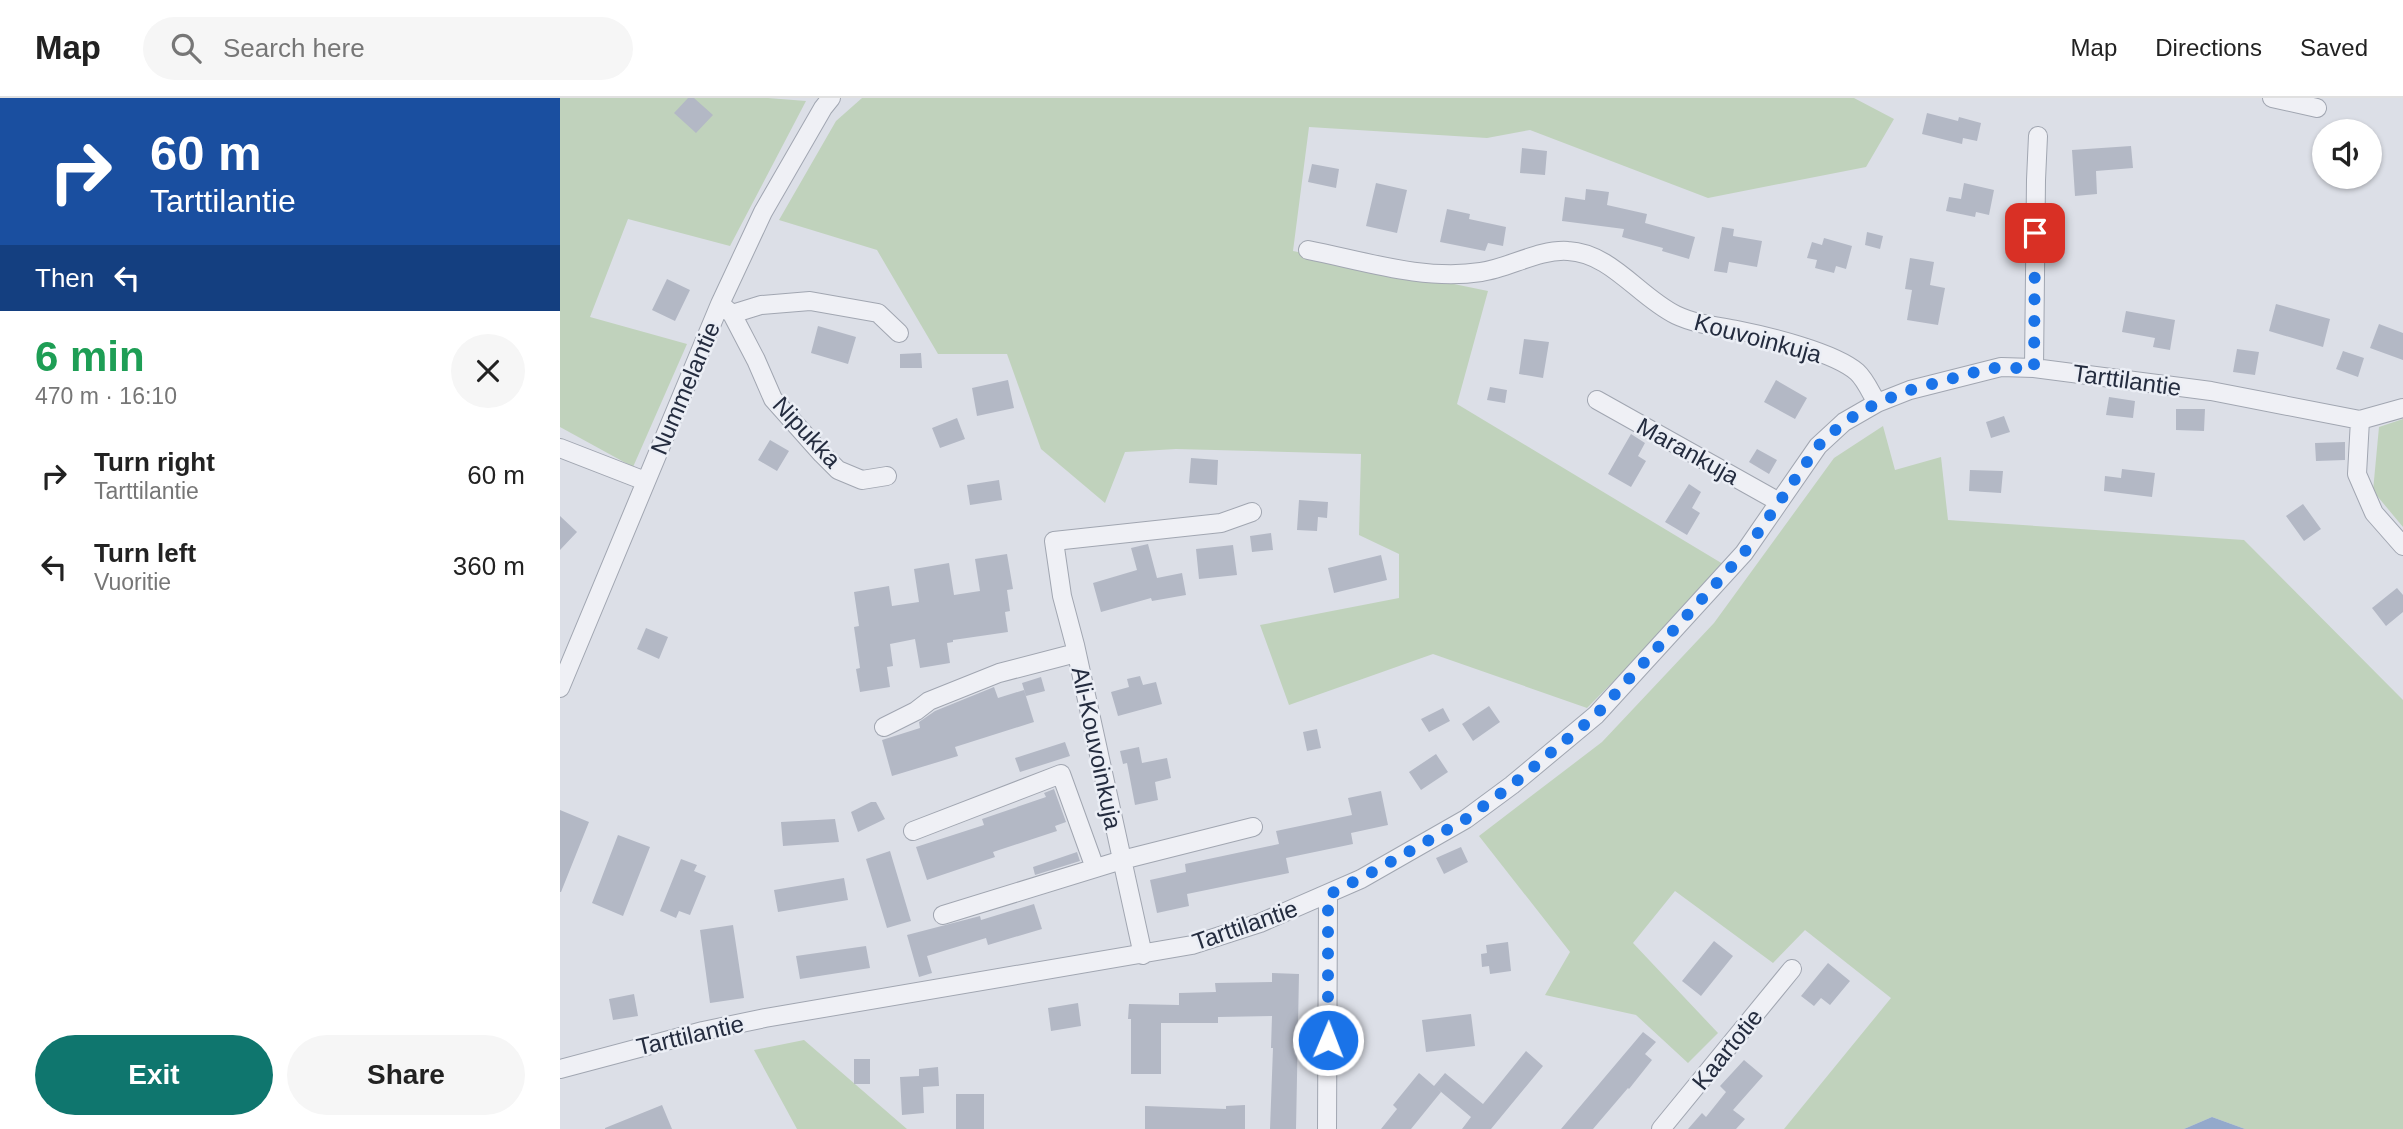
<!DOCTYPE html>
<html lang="en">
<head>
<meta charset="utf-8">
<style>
  :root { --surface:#fff; --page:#f6f6f6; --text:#222; --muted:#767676; --line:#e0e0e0; --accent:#0f766e }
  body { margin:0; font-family:Helvetica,sans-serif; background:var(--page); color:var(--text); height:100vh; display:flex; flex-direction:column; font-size:26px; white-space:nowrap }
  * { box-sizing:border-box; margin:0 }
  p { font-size:23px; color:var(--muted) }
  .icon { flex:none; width:38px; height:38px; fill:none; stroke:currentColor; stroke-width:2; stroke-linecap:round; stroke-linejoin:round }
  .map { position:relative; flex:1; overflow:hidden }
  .drawer { display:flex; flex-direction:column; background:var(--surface); width:560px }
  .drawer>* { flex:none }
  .banner { background:#1a4fa0; color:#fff; overflow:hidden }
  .tools { position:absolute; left:1752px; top:21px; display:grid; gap:14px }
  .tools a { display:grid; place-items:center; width:70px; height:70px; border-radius:50%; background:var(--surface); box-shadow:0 2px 5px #0004; font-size:35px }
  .pin { position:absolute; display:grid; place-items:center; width:60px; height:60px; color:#fff; margin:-30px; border-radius:14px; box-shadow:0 4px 10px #0006 }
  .me { position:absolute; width:77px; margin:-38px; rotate:1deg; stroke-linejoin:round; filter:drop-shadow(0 0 5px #0008) }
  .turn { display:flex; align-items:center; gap:24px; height:147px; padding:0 35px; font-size:32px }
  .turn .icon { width:91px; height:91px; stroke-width:2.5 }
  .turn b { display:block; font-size:49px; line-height:60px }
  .then { display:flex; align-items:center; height:66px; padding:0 35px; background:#0003; gap:14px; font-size:26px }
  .round { display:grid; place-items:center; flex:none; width:74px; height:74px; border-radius:37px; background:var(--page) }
  .headline { display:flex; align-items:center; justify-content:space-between; height:119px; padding:0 35px }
  h1 { font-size:42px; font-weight:800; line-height:52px; color:#1e9e55 }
  .cta { display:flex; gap:14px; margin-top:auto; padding:14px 35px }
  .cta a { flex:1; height:80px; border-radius:42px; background:var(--accent); color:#fff; font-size:28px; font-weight:800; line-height:80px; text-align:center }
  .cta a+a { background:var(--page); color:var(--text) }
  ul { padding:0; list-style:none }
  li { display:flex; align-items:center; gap:21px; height:91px; padding:0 35px }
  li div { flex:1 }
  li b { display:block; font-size:26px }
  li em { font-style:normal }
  header { display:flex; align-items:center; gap:42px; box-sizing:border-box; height:98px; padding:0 35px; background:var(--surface); border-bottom:2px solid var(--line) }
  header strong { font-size:33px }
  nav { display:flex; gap:38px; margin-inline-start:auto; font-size:24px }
  .search { width:490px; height:63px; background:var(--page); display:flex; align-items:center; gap:18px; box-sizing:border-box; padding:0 24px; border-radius:38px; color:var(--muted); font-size:26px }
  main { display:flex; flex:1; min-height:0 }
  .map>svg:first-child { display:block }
  .green { fill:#c0d2bc }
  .water { fill:#93a9cb }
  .building { fill:#b3b8c5 }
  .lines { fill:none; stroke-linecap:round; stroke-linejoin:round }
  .minor-casing { stroke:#a1a6b1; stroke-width:20 }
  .minor { stroke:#eff0f5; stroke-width:18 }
  .route { stroke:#1a73e8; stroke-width:12; stroke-dasharray:0 21.6 }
  .labels { text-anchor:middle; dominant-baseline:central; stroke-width:5; stroke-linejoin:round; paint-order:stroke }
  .street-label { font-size:24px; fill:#242c3f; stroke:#ebeef5 }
</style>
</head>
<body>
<header>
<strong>Map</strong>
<div class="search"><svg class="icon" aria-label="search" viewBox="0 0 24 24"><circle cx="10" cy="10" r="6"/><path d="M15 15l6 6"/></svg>Search here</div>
<nav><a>Map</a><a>Directions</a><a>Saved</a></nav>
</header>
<main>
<section class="drawer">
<div class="banner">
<div class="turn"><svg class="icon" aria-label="right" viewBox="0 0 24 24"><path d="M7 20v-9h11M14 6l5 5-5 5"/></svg><div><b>60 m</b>Tarttilantie</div></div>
<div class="then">Then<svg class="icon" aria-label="left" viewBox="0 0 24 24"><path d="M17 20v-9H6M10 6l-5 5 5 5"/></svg></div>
</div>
<div class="headline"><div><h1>6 min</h1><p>470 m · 16:10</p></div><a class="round"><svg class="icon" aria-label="close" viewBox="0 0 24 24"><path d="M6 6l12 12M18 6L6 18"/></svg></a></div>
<ul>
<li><svg class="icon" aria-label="right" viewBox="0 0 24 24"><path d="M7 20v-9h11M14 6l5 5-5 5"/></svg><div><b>Turn right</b><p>Tarttilantie</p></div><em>60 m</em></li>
<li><svg class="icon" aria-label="left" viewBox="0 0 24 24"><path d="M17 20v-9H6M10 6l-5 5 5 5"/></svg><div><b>Turn left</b><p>Vuoritie</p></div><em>360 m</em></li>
</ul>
<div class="cta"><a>Exit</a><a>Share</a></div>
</section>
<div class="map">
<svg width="1843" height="1031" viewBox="0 0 1843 1031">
  <rect width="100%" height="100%" fill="#dcdfe7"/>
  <!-- green -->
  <path class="green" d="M0 0H208L246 3 170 148 68 121 30 219 127 246 73 369 0 329Z
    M302 0H1294L1334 21 1306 69 1148 100 970 32 927 40 749 29 733 153 928 193 897 306 1163 466 1132 504 1027 610 873 556 729 607 700 527 839 500V456L799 437 801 356 616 351 565 354 545 405 481 351 447 256H378L317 152 219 122 276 23Z
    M1843 321V429L1813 393 1819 329Z
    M1323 328 1335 372 1381 359 1388 422 1684 442 1843 602V1031H1685L1652 1019 1624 1031H1224L1331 900 1245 832 1213 865 1115 793 1073 845 1158 935 1128 965 1076 917 985 897 1010 854 919 738 1042 644 1154 525 1274 360Z
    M244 942 347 1031H237L194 952Z"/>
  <!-- water -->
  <path class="water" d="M1652 1019 1685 1031H1624Z"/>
  <!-- building -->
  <path class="building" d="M128 0H134L153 17 136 35 114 15Z
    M1367 15 1398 23 1399 19 1421 25 1417 43 1403 40 1402 46 1362 36Z
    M1571 48 1573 70 1536 73 1537 96 1515 98 1512 52Z
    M962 50 987 53 985 77 960 75Z
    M752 66 779 71 776 90 748 84Z
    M816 85 847 92 837 135 806 128Z
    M1404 85 1434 92 1429 117 1416 114 1415 119 1386 113 1389 99 1401 101Z
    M1026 91 1049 94 1047 107 1087 116 1085 125 1135 139 1129 161 1102 153 1103 150 1062 139 1064 131 1002 123 1005 99 1025 102Z
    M887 111 910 116 909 121 946 129 943 148 928 145 925 153 880 144Z
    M1162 129 1174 131 1173 138 1202 143 1197 169 1169 164 1167 175 1154 173Z
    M1307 134 1323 138 1320 151 1305 147Z
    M1264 140 1292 148 1286 171 1276 168 1274 175 1255 170 1257 162 1247 160 1252 144 1262 147Z
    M1350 160 1374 164 1370 187 1385 190 1378 227 1347 222 1352 192 1345 191Z
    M107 181 130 192 115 223 92 212Z
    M1716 206 1770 221 1763 249 1709 233Z
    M1566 213 1615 222 1610 252 1593 249 1595 240 1562 234Z
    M1819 226 1843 235V262L1810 250Z
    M258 228 296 239 288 266 251 255Z
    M964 241 989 244 983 280 959 276Z
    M1677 251 1699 254 1695 277 1673 274Z
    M1783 253 1804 260 1798 279 1776 271Z
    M361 255 362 270H340V256Z
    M448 282 454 310 417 318 412 290Z
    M1216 282 1247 300 1235 321 1204 304Z
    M930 289 947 292 945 305 927 302Z
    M1549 299 1575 303 1573 320 1546 317Z
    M1616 311H1645L1644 333 1616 332Z
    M1444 318 1450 334 1431 340 1426 324Z
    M397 320 405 341 380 350 372 330Z
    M1071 336 1085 345 1078 358 1086 363 1071 389 1048 376Z
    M210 342 229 353 217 373 198 362Z
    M1785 344V362L1756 363 1755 345Z
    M1197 351 1217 362 1209 376 1189 364Z
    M631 360 658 362 657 387 629 385Z
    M1562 371 1595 375 1592 399 1544 393 1545 378 1561 380Z
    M1410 372 1443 373 1441 395 1409 393Z
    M439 382 442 402 410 407 407 387Z
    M1129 386 1141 394 1132 410 1140 415 1127 437 1105 424Z
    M739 402 768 404 767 420 758 419 757 433 737 432Z
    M1743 406 1761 431 1744 443 1726 418Z
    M0 418 17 434 0 452Z
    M711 435 713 452 692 454 690 438Z
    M588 446 597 480 622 475 626 497 592 503 591 500 541 514 533 485 577 472 571 450Z
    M673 447 677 477 639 481 636 451Z
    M447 456 453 491 447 492 450 513 445 514 448 534 393 542V544L387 545 390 565 360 570 355 541 330 546 333 568 327 569 330 589 300 594 296 571 300 570 294 529 299 528 294 494 329 488 332 508 359 504 354 471 389 465 394 497 420 493 415 461Z
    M821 457 827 482 774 495 768 470Z
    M1837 490 1843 497V514L1826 528 1812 510Z
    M86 530 108 539 99 561 77 551Z
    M580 578 583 587 596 584 602 606 558 618 551 594 569 589 567 581Z
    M481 579 485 593 466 598 462 585Z
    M434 589 438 600 464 592 474 624 395 649 398 658 332 678 322 642 360 630 359 624 375 613Z
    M929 608 940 624 913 643 902 626Z
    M883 610 890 623 869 634 861 621Z
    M757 631 761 650 747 653 743 634Z
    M505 644 510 658 460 674 455 660Z
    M579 649 582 665 607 660 611 680 595 684 598 702 575 707 567 665 563 666 560 653Z
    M876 656 888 674 861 692 849 674Z
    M494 691 506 724 495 728 497 733 433 754 435 759 367 782 356 749 424 727 422 721 486 699 484 695Z
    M821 693 828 727 791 735 793 746 726 760 729 775 627 796 629 808 597 815 590 782 626 774 625 766 719 746 716 733 792 717 788 700Z
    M311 704H316L325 721 298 734 291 714Z
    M0 712 29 724 1 794H0Z
    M275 721 279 744 223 748 221 724Z
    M58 737 90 749 63 818 32 805Z
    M901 749 908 764 884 776 876 760Z
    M330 753 351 823 327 830 306 761Z
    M517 754 520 763 475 777 473 769Z
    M121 761 137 767 134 773 146 778 130 817 119 813 116 820 100 813Z
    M284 780 288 802 218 814 214 792Z
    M474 806 482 831 428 847 426 840 367 858 372 875 359 879 347 837 420 818 421 822Z
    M173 827 184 900 150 905 140 832Z
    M1154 843 1173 858 1141 898 1122 883Z
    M948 844 951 873 930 876 929 868 922 869 921 856 927 855 926 847Z
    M306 848 310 870 240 881 236 858Z
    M1268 865 1290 883 1270 907 1261 900 1254 908 1241 898Z
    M712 875 739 876 736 1031H710L713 950H711L712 918 658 919V925H601V976H571V921H568L569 906 619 907V895L656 894 655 885 712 884Z
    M74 896 78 918 53 922 49 901Z
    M518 905 521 928 491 933 488 910Z
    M911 916 915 948 866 954 862 922Z
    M1083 934 1096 944 1085 956 1092 962 1069 991 1068 990 1033 1031H1001Z
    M966 953 983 968 931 1031H902L911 1019 874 988 885 975 923 1006Z
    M294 961H310V986H294Z
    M1184 962 1203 978 1173 1012 1185 1021 1176 1031H1128L1142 1015 1146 1019 1166 994 1160 988Z
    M378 969 379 988 363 989 364 1015 342 1017 340 979 359 978V971Z
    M859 975 881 994 851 1031H821L837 1011 833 1007Z
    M396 996H424V1031H396Z
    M102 1007 112 1031H45V1030Z
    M685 1007V1031H585V1008L666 1011V1008Z"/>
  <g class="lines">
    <defs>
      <path id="minor" d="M1712 0 1757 10
        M748 152C804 163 864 183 921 174 949 170 979 151 1008 153 1051 155 1079 199 1116 217 1135 226 1156 228 1177 232 1207 238 1274 254 1297 274 1305 281 1311 295 1317 305
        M160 206 172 216 196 262 213 301 262 356 278 372 302 382 327 378
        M172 216 201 207 250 203 318 215 339 235
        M1474 270 1476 82 1478 38
        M1037 302 1219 404
        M1800 322 1797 376 1814 415 1843 448
        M0 350 85 383
        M0 590 160 206 203 114 263 10 271 0
        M324 629 356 613 369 603 439 575 516 555
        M353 733 501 676 535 770
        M383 817 562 762 693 729
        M583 857 515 547 502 498 494 443 661 425 692 414
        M0 971 143 933 205 920 632 847 700 825 801 781 906 721 952 687 1036 617 1184 455 1258 348 1284 324 1317 305 1350 292 1441 269 1474 270 1651 293 1800 322 1843 310
        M767 1031 768 797
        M1101 1031 1232 871"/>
    </defs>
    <!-- minor casing -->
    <use href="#minor" class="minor-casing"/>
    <!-- minor -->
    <use href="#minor" class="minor"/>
  </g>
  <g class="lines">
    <!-- route -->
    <path class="route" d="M768 942V797L820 770 906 721 952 687 1036 617 1184 455 1258 348 1284 324 1317 305 1350 292 1430 270H1474L1475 135"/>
  </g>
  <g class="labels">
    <!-- street labels -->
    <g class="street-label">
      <text transform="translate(1198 240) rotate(15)">Kouvoinkuja</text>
      <text transform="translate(1567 282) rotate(8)">Tarttilantie</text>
      <text transform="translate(125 290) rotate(-67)">Nummelantie</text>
      <text transform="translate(247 334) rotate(47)">Nipukka</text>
      <text transform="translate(1128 353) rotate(29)">Marankuja</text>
      <text transform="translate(537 650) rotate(78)">Ali-Kouvoinkuja</text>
      <text transform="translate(685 827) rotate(-19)">Tarttilantie</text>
      <text transform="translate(130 937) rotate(-13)">Tarttilantie</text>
      <text transform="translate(1167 951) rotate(-51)">Kaartotie</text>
    </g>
  </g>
</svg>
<div class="tools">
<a><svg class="icon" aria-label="sound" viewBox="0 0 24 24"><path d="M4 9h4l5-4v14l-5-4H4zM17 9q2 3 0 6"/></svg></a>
</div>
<div class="pin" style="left:1475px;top:135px;background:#d93025"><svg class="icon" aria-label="arrive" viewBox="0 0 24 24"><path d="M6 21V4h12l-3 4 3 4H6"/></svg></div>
<svg class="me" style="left:768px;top:942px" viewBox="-20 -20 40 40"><circle r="17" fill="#1a73e8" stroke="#fff" stroke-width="3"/><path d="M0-11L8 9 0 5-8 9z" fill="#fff"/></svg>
</div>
</main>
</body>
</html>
